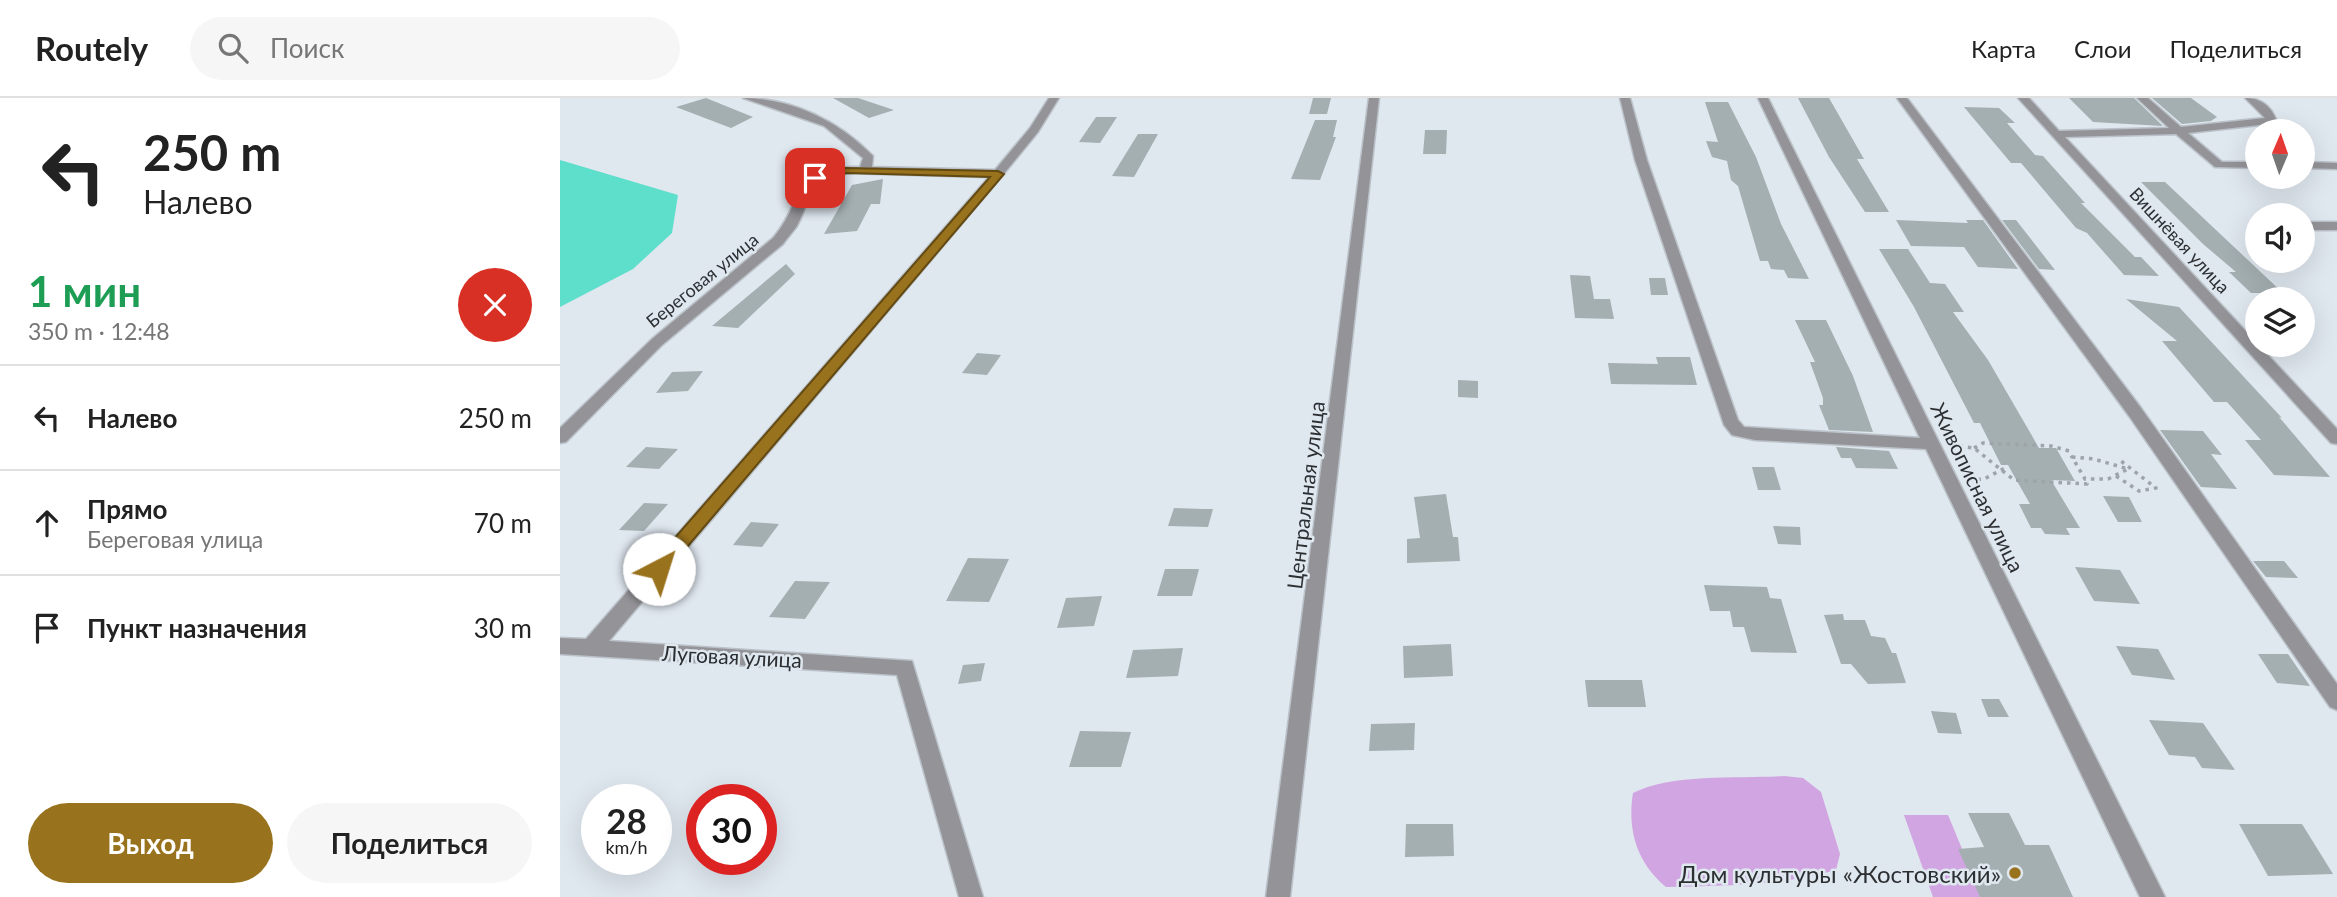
<!DOCTYPE html>
<html lang="ru">
<head>
<meta charset="utf-8">
<style>
  :root { --surface:#fff; --page:#f6f6f6; --text:#222; --muted:#767676; --line:#e0e0e0; --accent:#99721d }
  body { margin:0; font-family:Lato,sans-serif; background:var(--page); color:var(--text); height:100vh; display:flex; flex-direction:column; font-size:26px; white-space:nowrap }
  * { box-sizing:border-box; margin:0 }
  p { font-size:23px; color:var(--muted) }
  .icon { flex:none; width:38px; height:38px; fill:none; stroke:currentColor; stroke-width:2; stroke-linecap:round; stroke-linejoin:round }
  .map { position:relative; flex:1; overflow:hidden }
  .details { display:flex; flex-direction:column; background:var(--surface); width:560px }
  .details>* { flex:none }
  .top-card { background:#fff; color:var(--text); overflow:hidden }
  .needle { width:46px; rotate:2deg }
  .fabs { position:absolute; left:1685px; top:21px; display:grid; gap:14px }
  .fabs a { display:grid; place-items:center; width:70px; height:70px; border-radius:50%; background:var(--surface); box-shadow:0 7px 28px #0002; font-size:35px }
  .speed { position:absolute; left:21px; top:686px; display:flex; gap:14px; font-size:35px; font-weight:700; text-align:center }
  .speed>* { display:grid; place-content:center; width:91px; height:91px; border-radius:50%; background:var(--surface); box-shadow:0 7px 28px #0002; line-height:1 }
  .speed small { font-size:18px; font-weight:400 }
  .speed .limit { border:10px solid #d22; background:#fff; color:#111 }
  .pin { position:absolute; display:grid; place-items:center; width:60px; height:60px; color:#fff; margin:-30px; border-radius:14px; box-shadow:0 4px 10px #0006 }
  .me { position:absolute; width:77px; margin:-38px; rotate:40deg; stroke-linejoin:round; filter:drop-shadow(0 0 5px #0008) }
  .turn { display:flex; align-items:center; gap:24px; height:147px; padding:0 28px; font-size:32px }
  .turn .icon { width:91px; height:91px; stroke-width:2.5 }
  .turn b { display:block; font-size:49px; line-height:60px }
  .round { display:grid; place-items:center; flex:none; width:74px; height:74px; border-radius:37px; background:var(--page) }
  .headline { display:flex; align-items:center; justify-content:space-between; height:119px; padding:0 28px }
  h1 { font-size:42px; font-weight:700; line-height:52px; color:#1e9e55 }
  .action { display:flex; gap:14px; margin-top:auto; padding:14px 28px }
  .action a { flex:1; height:80px; border-radius:42px; background:var(--accent); color:#fff; font-size:28px; font-weight:700; line-height:80px; text-align:center }
  .action a+a { background:var(--page); color:var(--text) }
  ul { padding:0; list-style:none }
  li { display:flex; align-items:center; gap:21px; height:105px; padding:0 28px; border-top:2px solid var(--line) }
  li div { flex:1 }
  li b { display:block; font-size:26px }
  li em { font-style:normal }
  header { display:flex; align-items:center; gap:42px; box-sizing:border-box; height:98px; padding:0 35px; background:var(--surface); border-bottom:2px solid var(--line) }
  header strong { font-size:33px }
  nav { display:flex; gap:38px; margin-inline-start:auto; font-size:24px }
  .search { width:490px; height:63px; background:var(--page); display:flex; align-items:center; gap:18px; box-sizing:border-box; padding:0 24px; border-radius:38px; color:var(--muted); font-size:26px }
  main { display:flex; flex:1; min-height:0 }
  .map>svg:first-child { display:block }
  .green { fill:#d1a5e1 }
  .water { fill:#5edfcc }
  .building { fill:#a4afb2 }
  .lines { fill:none; stroke-linecap:round; stroke-linejoin:round }
  .minor-casing { stroke:#bbc2c9; stroke-width:3 }
  .path { stroke:#9da4aa; stroke-width:3.5; stroke-dasharray:3.5 5; stroke-linecap:butt }
  .minor { fill:#949498; fill-rule:evenodd }
  .route { fill:#99721d; stroke:#634a13; stroke-width:2 }
  .poi-dot { fill:#99721d; stroke:#dfe7ef; stroke-width:2.5 }
  .labels { text-anchor:middle; dominant-baseline:central; stroke-width:5; stroke-linejoin:round; paint-order:stroke }
  .far-street-label { font-size:18px; fill:#2d3033; stroke:#dfe7ef }
  .street-label { font-size:21px; fill:#2d3033; stroke:#dfe7ef }
  .near-poi-label { font-size:24px; fill:#2d3033; stroke:#dfe7ef; text-anchor:end }
</style>
</head>
<body>
<header>
<strong>Routely</strong>
<div class="search"><svg class="icon" aria-label="search" viewBox="0 0 24 24"><circle cx="10" cy="10" r="6"/><path d="M15 15l6 6"/></svg>Поиск</div>
<nav><a>Карта</a><a>Слои</a><a>Поделиться</a></nav>
</header>
<main>
<section class="details">
<div class="top-card">
<div class="turn"><svg class="icon" aria-label="left" viewBox="0 0 24 24"><path d="M17 20v-9H6M10 6l-5 5 5 5"/></svg><div><b>250 m</b>Налево</div></div>
</div>
<div class="headline"><div><h1>1 мин</h1><p>350 m · 12:48</p></div><a class="round" style="background:#d93025;color:#fff"><svg class="icon" aria-label="close" viewBox="0 0 24 24"><path d="M6 6l12 12M18 6L6 18"/></svg></a></div>
<ul>
<li><svg class="icon" aria-label="left" viewBox="0 0 24 24"><path d="M17 20v-9H6M10 6l-5 5 5 5"/></svg><div><b>Налево</b></div><em>250 m</em></li>
<li><svg class="icon" aria-label="ahead" viewBox="0 0 24 24"><path d="M12 20V5M6 11l6-6 6 6"/></svg><div><b>Прямо</b><p>Береговая улица</p></div><em>70 m</em></li>
<li><svg class="icon" aria-label="arrive" viewBox="0 0 24 24"><path d="M6 21V4h12l-3 4 3 4H6"/></svg><div><b>Пункт назначения</b></div><em>30 m</em></li>
</ul>
<div class="action"><a>Выход</a><a>Поделиться</a></div>
</section>
<div class="map">
<svg width="1777" height="799" viewBox="0 0 1777 799">
  <rect width="100%" height="100%" fill="#dfe7ef"/>
  <!-- green -->
  <path class="green" d="M1224 678 1243 680 1261 694 1280 756 1276 772C1223 788 1161 788 1106 789 1077 765 1067 732 1073 695 1112 675 1179 681 1224 678Z
    M1344 717H1388L1422 799H1373Z"/>
  <!-- water -->
  <path class="water" d="M0 62 118 97 112 135 73 171 0 209Z"/>
  <!-- building -->
  <path class="building" d="M146 0 193 19 171 30 116 9Z
    M273 0H298L334 12 309 20Z
    M753 0H771L767 16H749Z
    M1238 0H1269L1304 61H1297L1329 114H1305L1269 59Z
    M1509 0H1574L1603 28 1533 24Z
    M1592 0H1631L1657 19 1651 23 1622 26Z
    M1145 4H1168L1196 59 1221 126 1249 181 1228 180 1224 172 1211 171 1208 163H1200L1178 88 1171 82 1167 63 1152 59 1146 43 1158 44Z
    M1404 9 1439 10 1455 25H1447L1475 57 1483 58 1525 105H1521L1575 159H1581L1599 178 1564 177 1527 135 1516 130 1461 65H1451Z
    M536 19H557L540 45 519 44Z
    M755 22H777L773 39H776L760 82 731 81Z
    M865 32H887L886 56H863Z
    M578 36H598L574 79 552 78Z
    M323 81 320 106H311L297 133 264 136 292 87Z
    M1581 84H1605L1723 195H1691L1669 174H1676L1643 146Z
    M1336 122 1408 125 1406 122H1423L1458 171 1418 169 1404 149 1351 148Z
    M1442 122H1456L1495 172 1479 171Z
    M1319 151H1348L1370 185 1385 186 1404 214H1393L1428 262 1479 350H1496L1515 383 1491 382 1520 430H1506L1510 437 1485 436 1481 430H1471L1459 406H1470L1453 376 1448 367H1441L1420 325H1414L1354 209Z
    M226 166 235 176 178 230 152 228Z
    M1010 177 1030 178 1034 201H1050L1054 221 1015 220Z
    M1089 180H1105L1108 197H1091Z
    M1566 201 1619 209 1722 320 1719 319 1770 379 1714 377 1685 342H1701L1667 304H1654L1602 243H1617Z
    M1235 222H1266L1293 278 1313 334 1269 332 1259 307H1263V300L1250 264H1255Z
    M417 255 441 257 427 277 402 275Z
    M1096 259H1130L1137 287 1051 286 1048 265 1098 266Z
    M143 273 128 293 96 295 112 274Z
    M898 282 918 283V300L898 299Z
    M1600 332 1643 333 1662 357 1651 356 1677 391 1641 389Z
    M86 349 118 351 99 371 66 369Z
    M1276 349 1329 353 1338 371 1296 370 1291 360H1281Z
    M1192 369H1214L1221 392H1198Z
    M886 396 893 439H898L900 463 847 465V441L860 440 854 399Z
    M1543 398 1569 399 1582 424H1558Z
    M84 405 108 406 84 433 59 432Z
    M614 410 643 411H653L648 429 608 428Z
    M191 424 219 426 202 449 173 447Z
    M1213 428 1240 429 1241 447 1218 446Z
    M408 460 449 461 429 504 386 503Z
    M1693 463H1724L1738 480 1706 479Z
    M1515 469 1560 472 1580 506 1534 503Z
    M605 471H639L632 498H597Z
    M235 483 270 484 245 521 209 519Z
    M1144 487 1207 489 1210 500 1221 501 1237 555 1191 554 1184 529H1173L1170 513H1150Z
    M542 498 534 528 497 530 506 500Z
    M1283 516 1284 522H1305L1311 538 1325 540 1332 555H1336L1346 585 1308 586 1291 566H1281L1264 517Z
    M891 546 893 578 844 580 843 548Z
    M1556 548 1598 551 1615 582 1572 577Z
    M623 550 618 578 566 580 573 552Z
    M1698 556H1728L1750 588 1717 585Z
    M425 565 421 583 398 586 403 567Z
    M1025 582H1082L1086 609H1028Z
    M1421 601H1439L1449 619H1428Z
    M1371 613 1396 615 1402 636 1378 635Z
    M1589 622 1643 625 1675 672 1642 670 1635 659 1609 657Z
    M855 625 854 652 809 653 811 626Z
    M520 633 571 634 561 669H509Z
    M1408 715H1449L1465 747H1489L1513 799H1420L1398 751 1424 749Z
    M846 726H893L894 758 845 759Z
    M1679 726H1742L1773 776 1708 778Z"/>
  <g class="lines">
    <defs>
      <path id="minor" d="M183 0C232 0 279 23 313 58L312 69 435 72 470 30 489 0H499L478 34 442 78 49 543 352 563 423 799H399L337 577 0 556V540L26 541 429 79 287 75C241 83 255 95 237 128 233 134 227 140 223 146L102 247 6 344 0 345V330L92 241 213 140C248 99 227 67 300 69L303 60 264 28Z
        M809 0H819L730 799H706Z
        M1060 0H1070L1087 62 1178 322 1184 329 1360 340 1198 0H1208L1605 799H1580L1366 351 1195 342 1172 337 1164 327 1075 62Z
        M1337 0H1347L1581 310 1777 586V612L1770 609 1569 318Z
        M1458 0H1469L1499 33 1609 30 1577 0H1588L1621 29 1705 20 1685 0C1700 0 1710 7 1716 21L1708 26 1628 35 1662 64H1698V70L1655 69 1616 36 1505 39 1777 331V346L1771 345Z
        M1743 64 1777 65V71L1743 70Z
        M1743 124H1777V132H1743Z"/>
    </defs>
    <!-- minor casing -->
    <use href="#minor" class="minor-casing"/>
    <!-- path -->
    <path class="path" d="M1391 347 1414 350 1454 382 1527 386 1525 381
      M1414 350 1423 345 1491 348 1509 353 1512 359
      M1512 359 1534 361 1568 371 1548 381H1525Z
      M1556 378 1579 393 1596 390 1561 363
      M1409 382 1424 381 1445 370"/>
    <!-- minor -->
    <use href="#minor" class="minor"/>
  </g>
  <!-- route -->
  <path class="route" d="M283 70 438 73 444 76 105 475H92L90 471 92 466 430 79 287 75 255 83 249 80Z"/>
  <!-- markers -->
  <circle class="poi-dot" cx="1455" cy="775" r="7"/>
  <g class="labels">
    <!-- far-street labels -->
    <g class="far-street-label">
      <text transform="translate(1620 142) rotate(47)">Вишнёвая улица</text>
      <text transform="translate(142 182) rotate(-39)">Береговая улица</text>
    </g>
    <!-- street labels -->
    <g class="street-label">
      <text transform="translate(1418 389) rotate(64)">Живописная улица</text>
      <text transform="translate(745 397) rotate(-83)">Центральная улица</text>
      <text transform="translate(172 558) rotate(3)">Луговая улица</text>
    </g>
    <!-- near-poi labels -->
    <g class="near-poi-label">
      <text x="1441" y="775">Дом культуры «Жостовский»</text>
    </g>
  </g>
</svg>
<div class="fabs">
<a><svg class="needle" viewBox="-14 -14 28 28"><path d="M0-13l5 13h-10z" fill="#e53935"/><path d="M0 13l5-13h-10z" fill="#767676"/></svg></a>
<a><svg class="icon" aria-label="sound" viewBox="0 0 24 24"><path d="M4 9h4l5-4v14l-5-4H4zM17 9q2 3 0 6"/></svg></a>
<a><svg class="icon" aria-label="layers" viewBox="0 0 24 24"><path d="M12 4l9 5-9 5-9-5zM3 14l9 5 9-5"/></svg></a>
</div>
<div class="speed"><div>28<small>km/h</small></div><div class="limit">30</div></div>
<div class="pin" style="left:255px;top:80px;background:#d93025"><svg class="icon" aria-label="arrive" viewBox="0 0 24 24"><path d="M6 21V4h12l-3 4 3 4H6"/></svg></div>
<svg class="me" style="left:99px;top:471px" viewBox="-20 -20 40 40"><circle r="19" fill="#fff"/><path d="M0-13L10 11 0 6-10 11z" fill="#99721d"/></svg>
</div>
</main>
</body>
</html>
